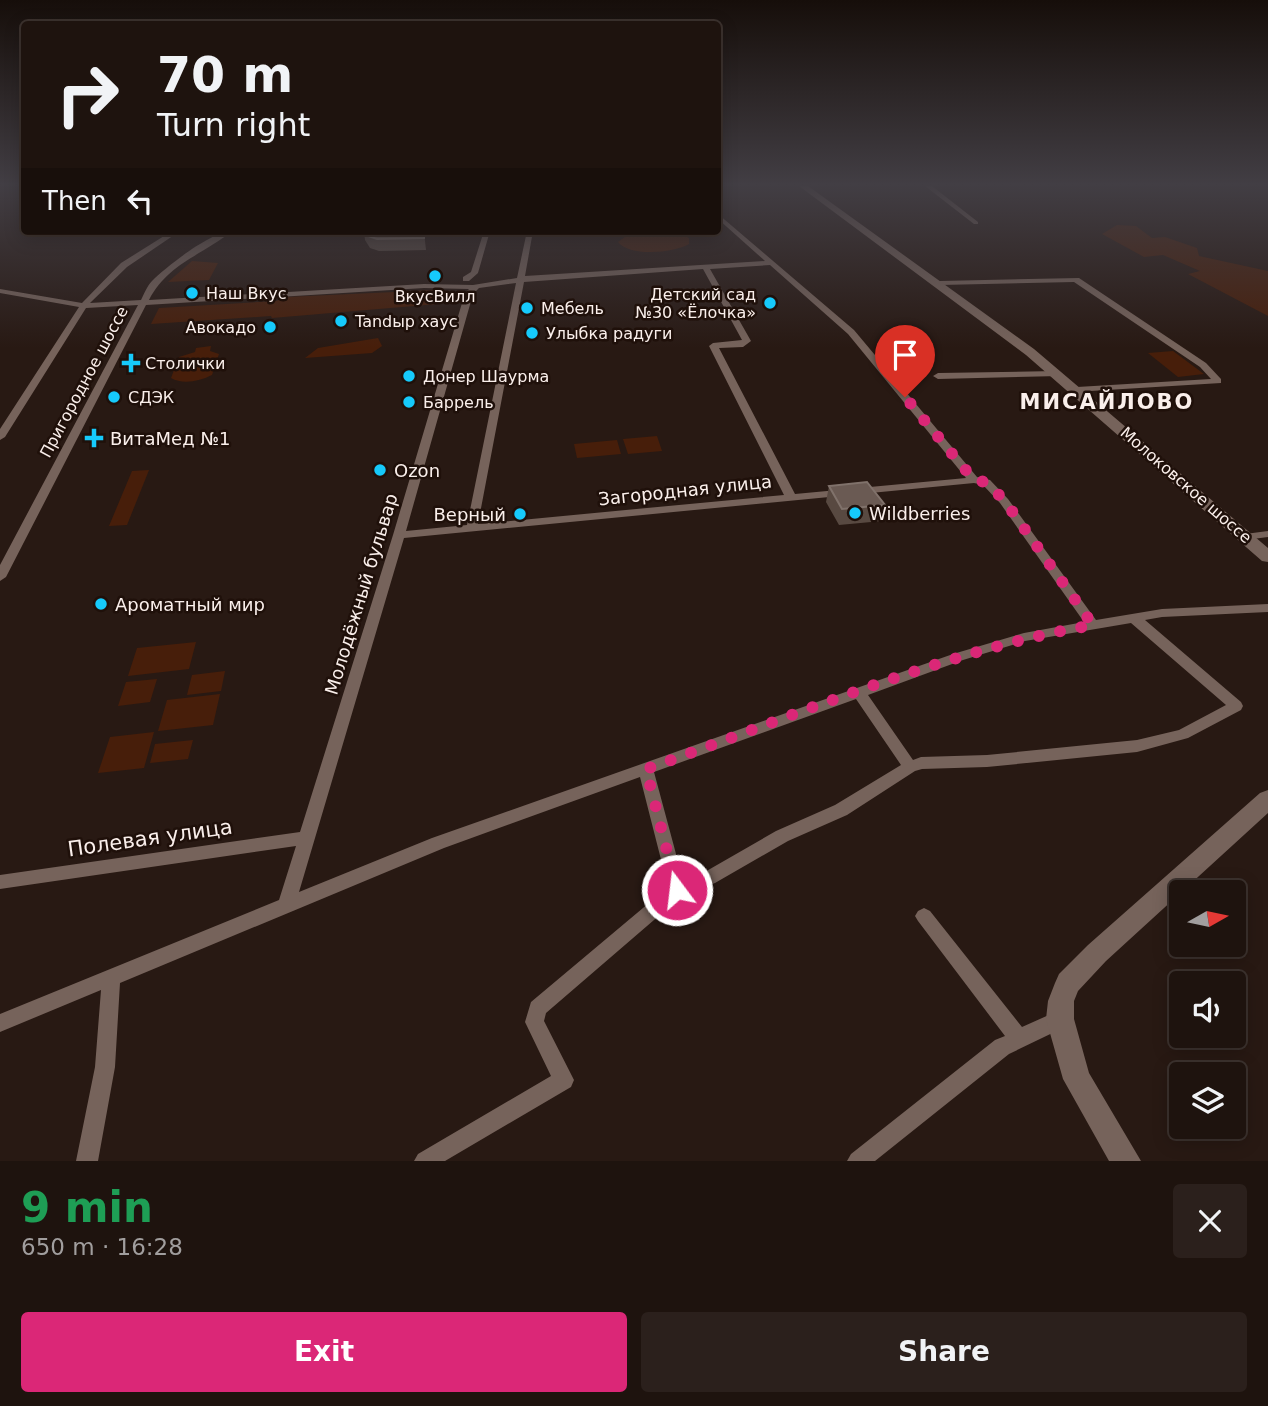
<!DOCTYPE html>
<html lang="en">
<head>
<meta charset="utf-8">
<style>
  :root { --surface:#1e130e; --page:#2b201c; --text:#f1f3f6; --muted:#a19e9e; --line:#3c322e; --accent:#db2777 }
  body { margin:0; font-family:"DejaVu Sans",sans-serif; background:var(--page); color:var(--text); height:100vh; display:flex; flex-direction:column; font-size:26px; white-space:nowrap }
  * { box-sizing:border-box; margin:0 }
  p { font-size:23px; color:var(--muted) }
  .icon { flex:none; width:38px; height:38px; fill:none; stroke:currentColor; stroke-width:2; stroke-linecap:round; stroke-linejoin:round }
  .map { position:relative; height:1161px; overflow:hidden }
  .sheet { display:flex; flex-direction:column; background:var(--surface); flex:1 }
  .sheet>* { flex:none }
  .top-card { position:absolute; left:21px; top:21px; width:700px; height:214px; border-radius:7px; box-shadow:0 4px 18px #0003,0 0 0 2px var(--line); background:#1e130e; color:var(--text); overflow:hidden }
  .needle { width:46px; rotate:81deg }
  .controls { position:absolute; left:1169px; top:880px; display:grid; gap:14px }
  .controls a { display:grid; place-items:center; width:77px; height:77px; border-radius:7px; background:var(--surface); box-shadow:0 4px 18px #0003,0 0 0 2px var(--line); font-size:35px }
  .pin { position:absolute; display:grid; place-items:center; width:60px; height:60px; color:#fff; margin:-72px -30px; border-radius:50% 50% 50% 0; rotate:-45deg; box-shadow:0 0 7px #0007 }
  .pin .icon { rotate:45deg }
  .me { position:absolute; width:77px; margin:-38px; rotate:345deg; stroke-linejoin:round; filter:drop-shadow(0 0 5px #0008) }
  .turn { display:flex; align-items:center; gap:24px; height:147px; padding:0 21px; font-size:32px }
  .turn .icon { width:91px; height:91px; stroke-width:2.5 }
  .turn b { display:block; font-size:49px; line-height:60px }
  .then { display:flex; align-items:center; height:66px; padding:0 21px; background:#0003; gap:14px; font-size:26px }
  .round { display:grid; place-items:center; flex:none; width:74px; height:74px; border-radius:7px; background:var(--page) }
  .overview { display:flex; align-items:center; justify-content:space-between; height:119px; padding:0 21px }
  h1 { font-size:42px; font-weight:600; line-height:52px; color:#1e9e55 }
  .cta { display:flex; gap:14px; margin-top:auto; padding:14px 21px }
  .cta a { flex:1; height:80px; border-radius:7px; background:var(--accent); color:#fff; font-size:28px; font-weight:600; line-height:80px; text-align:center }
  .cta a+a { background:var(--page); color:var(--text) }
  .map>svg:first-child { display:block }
  .green { fill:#471e0a }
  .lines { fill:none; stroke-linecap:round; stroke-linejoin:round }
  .street { fill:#76635b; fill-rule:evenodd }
  .secondary { fill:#76635b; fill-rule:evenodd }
  .wall { fill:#584941 }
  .building { fill:#6a5a53; stroke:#80726b; stroke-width:2 }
  .route { stroke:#db2777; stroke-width:12; stroke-dasharray:0 21.6 }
  .poi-dot { fill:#16cafb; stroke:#1f100a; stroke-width:2.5 }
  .labels { text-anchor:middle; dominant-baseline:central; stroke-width:5; stroke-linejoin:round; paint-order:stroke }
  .far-poi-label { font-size:16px; fill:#faefeb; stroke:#1f100a; text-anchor:start }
  .far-street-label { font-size:16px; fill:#faefeb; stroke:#1f100a }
  .poi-label { font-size:18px; fill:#faefeb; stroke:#1f100a; text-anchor:start }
  .street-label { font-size:18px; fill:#faefeb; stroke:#1f100a }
  .far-district-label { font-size:21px; font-weight:bold; letter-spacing:2px; fill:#faefeb; stroke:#1f100a }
  .near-street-label { font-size:21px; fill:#faefeb; stroke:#1f100a }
</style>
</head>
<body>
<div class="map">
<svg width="1268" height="1161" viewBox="0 0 1268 1161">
  <rect width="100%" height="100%" fill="#281913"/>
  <!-- green -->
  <path class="green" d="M1117 225 1136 226 1152 238 1165 237 1197 248 1199 256 1268 271V316L1188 274 1200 271 1163 255 1144 257 1102 234Z
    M674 231H683L676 232 689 238V244C674 253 629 257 618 242L629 234Z
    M192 261 218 263 209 280 168 282Z
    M438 290V304L272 318 271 316 151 324 159 308 276 301 286 297Z
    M378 338 382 346 372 353 305 358 318 348Z
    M211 346 210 351 219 354 212 375C200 381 183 385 171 378L179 357 195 352 196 348Z
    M1173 351 1204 374 1178 377 1148 353Z
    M657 436 662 451 628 454 623 439Z
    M617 440 621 454 577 458 574 444Z
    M149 470 127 525 109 526 132 471Z
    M196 642 189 669 128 676 137 648Z
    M225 671 221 691 187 695 192 675Z
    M157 679 150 702 118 706 126 682Z
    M220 694 213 725 158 731 167 700Z
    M154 732 144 768 98 773 110 737Z
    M193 740 188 759 150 763 155 744Z"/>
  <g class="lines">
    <!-- street -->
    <path class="street" d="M925 186H932L978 222V224H974Z
      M718 214 854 330 977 477 990 480 1008 499 1096 620 1162 609 1268 604V612L1162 617 1145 620 1241 702 1243 706 1241 710 1188 738 1137 752 987 767 922 769 915 771 847 815 788 841 715 883 683 895 546 1013 544 1021 574 1080 571 1087 445 1161H414L418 1154 551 1076 525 1022 531 1002 668 887 640 777 444 848 120 983 115 1067 98 1161H76L95 1067 101 990 0 1032V1014L279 900 296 846 0 889V875L300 832 393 535 465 293 469 289 424 288 146 305 6 577 0 581V565L138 305 86 308 5 437 0 440V429L79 307 0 293V289L82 303 121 263 172 231H180L127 267 90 303 141 300C144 294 147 286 152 281 167 266 212 231 232 231 203 255 168 263 149 300L424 284 473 285 517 278 527 231H533L525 276 765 261 718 219ZM770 265 848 334 966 478 795 494 719 348 743 347 751 341 710 269ZM703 269 742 340 713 343 709 346 784 495 478 524 524 282ZM516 283 467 525 406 531 473 294 479 288ZM974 483 983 485 1000 503 1084 622 1024 633 953 654 432 838 299 892 404 538ZM1131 623 1226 705 1179 730 1137 740 987 755 921 757 913 760 868 695 963 660 1025 641ZM856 699 901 765 835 805 776 831 703 873 683 880 654 772Z
      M484 231H490L478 273 469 281H463V277L471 272Z
      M1079 278 1206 363 1221 379V383L1074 392V388L1077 387 1211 379 1200 367 1074 282 940 285 936 283 940 281Z
      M1057 371 1060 372V376L938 379 933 376 938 373Z
      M1268 531V537L1245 540 1239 537 1245 534Z
      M924 908 930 911 1022 1027 1060 1010 1067 1012 1069 1019 1067 1026 1009 1054 875 1161H847L851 1154 995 1040 1005 1036 918 921 915 916 918 911Z"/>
    <!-- secondary -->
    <path class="secondary" d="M799 186H808L1034 349 1268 548V562L1262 561 1026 355Z
      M1268 790V813L1106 961 1078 991 1074 1001V1019L1089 1073 1141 1161H1109L1063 1079 1046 1019 1048 1001 1055 983 1059 974 1088 945 1260 793Z"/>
  </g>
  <!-- wall -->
  <path class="wall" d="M364 231 424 232 426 250 379 251 370 248 365 240Z
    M829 486 885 505 882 521 839 525 826 502Z"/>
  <!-- building -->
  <path class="building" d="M365 231 424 232V238L377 239 368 236Z
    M867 482 885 505 842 509 829 486Z"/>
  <!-- sky -->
  <linearGradient id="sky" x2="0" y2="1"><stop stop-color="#160e0a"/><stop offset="0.53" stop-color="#423e44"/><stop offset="1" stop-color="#423e44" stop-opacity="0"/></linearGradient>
  <rect width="1268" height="348" fill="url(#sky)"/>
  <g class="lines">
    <!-- route -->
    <path class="route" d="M677 890 646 769C793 717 939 652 1093 625L1004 500 986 482 974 480 905 397"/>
  </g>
  <!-- markers -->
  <g class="poi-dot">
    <circle cx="435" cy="276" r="7"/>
    <circle cx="192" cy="293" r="7"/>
    <circle cx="770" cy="303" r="7"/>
    <circle cx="527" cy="308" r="7"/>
    <circle cx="341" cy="321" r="7"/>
    <circle cx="270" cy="327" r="7"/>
    <circle cx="532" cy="333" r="7"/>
    <path d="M127.5 352.5h7v7h7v7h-7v7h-7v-7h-7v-7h7z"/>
    <circle cx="409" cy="376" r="7"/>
    <circle cx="114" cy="397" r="7"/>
    <circle cx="409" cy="402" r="7"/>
    <path d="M90.5 427.5h7v7h7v7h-7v7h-7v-7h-7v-7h7z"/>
    <circle cx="380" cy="470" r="7"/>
    <circle cx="855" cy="513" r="7"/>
    <circle cx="520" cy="514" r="7"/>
    <circle cx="101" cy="604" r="7"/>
  </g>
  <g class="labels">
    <!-- far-poi labels -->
    <g class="far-poi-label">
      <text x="206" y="293">Наш Вкус</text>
      <text x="756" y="294" text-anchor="end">Детский сад<tspan x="756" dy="18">№30 «Ёлочка»</tspan></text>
      <text x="435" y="296" text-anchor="middle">ВкусВилл</text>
      <text x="541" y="308">Мебель</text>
      <text x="355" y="321">Tandыр хаус</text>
      <text x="256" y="327" text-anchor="end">Авокадо</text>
      <text x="546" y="333">Улыбка радуги</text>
      <text x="145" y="363">Столички</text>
      <text x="423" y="376">Донер Шаурма</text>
      <text x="128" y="397">СДЭК</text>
      <text x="423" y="402">Баррель</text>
    </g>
    <!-- far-street labels -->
    <g class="far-street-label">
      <text transform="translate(84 382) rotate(-62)">Пригородное шоссе</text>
      <text transform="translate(1186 485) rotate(41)">Молоковское шоссе</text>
    </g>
    <!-- poi labels -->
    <g class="poi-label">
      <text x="110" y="438">ВитаМед №1</text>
      <text x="394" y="470">Ozon</text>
      <text x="869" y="513">Wildberries</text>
      <text x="506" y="514" text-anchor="end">Верный</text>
      <text x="115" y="604">Ароматный мир</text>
    </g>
    <!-- street labels -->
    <g class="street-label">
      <text transform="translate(685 490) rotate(-6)">Загородная улица</text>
      <text transform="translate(361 594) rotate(-73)">Молодёжный бульвар</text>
    </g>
    <!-- far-district labels -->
    <g class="far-district-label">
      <text x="1107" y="402">МИСАЙЛОВО</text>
    </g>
    <!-- near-street labels -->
    <g class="near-street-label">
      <text transform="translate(150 838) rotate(-8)">Полевая улица</text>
    </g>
  </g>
</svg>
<div class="controls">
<a><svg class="needle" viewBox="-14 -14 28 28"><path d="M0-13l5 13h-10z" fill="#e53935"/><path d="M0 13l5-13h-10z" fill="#a19e9e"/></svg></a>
<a><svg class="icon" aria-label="sound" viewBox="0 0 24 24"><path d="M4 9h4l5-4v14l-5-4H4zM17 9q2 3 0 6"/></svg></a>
<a><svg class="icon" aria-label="layers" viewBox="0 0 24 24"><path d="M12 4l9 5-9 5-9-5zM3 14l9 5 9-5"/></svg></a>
</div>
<div class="pin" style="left:905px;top:397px;background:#d93025"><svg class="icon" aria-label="arrive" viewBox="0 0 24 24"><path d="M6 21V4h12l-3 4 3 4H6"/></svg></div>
<svg class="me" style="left:677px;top:890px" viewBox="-20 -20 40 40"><circle r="17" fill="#db2777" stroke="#fff" stroke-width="3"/><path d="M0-11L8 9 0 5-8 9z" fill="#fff"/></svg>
<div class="top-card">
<div class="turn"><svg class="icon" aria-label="right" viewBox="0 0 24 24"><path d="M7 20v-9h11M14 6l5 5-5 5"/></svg><div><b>70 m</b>Turn right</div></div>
<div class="then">Then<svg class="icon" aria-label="left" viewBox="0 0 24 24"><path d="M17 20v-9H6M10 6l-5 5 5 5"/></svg></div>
</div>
</div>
<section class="sheet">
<div class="overview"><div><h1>9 min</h1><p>650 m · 16:28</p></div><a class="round"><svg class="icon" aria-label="close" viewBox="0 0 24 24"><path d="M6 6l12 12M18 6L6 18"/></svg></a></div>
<div class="cta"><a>Exit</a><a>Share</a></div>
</section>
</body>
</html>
